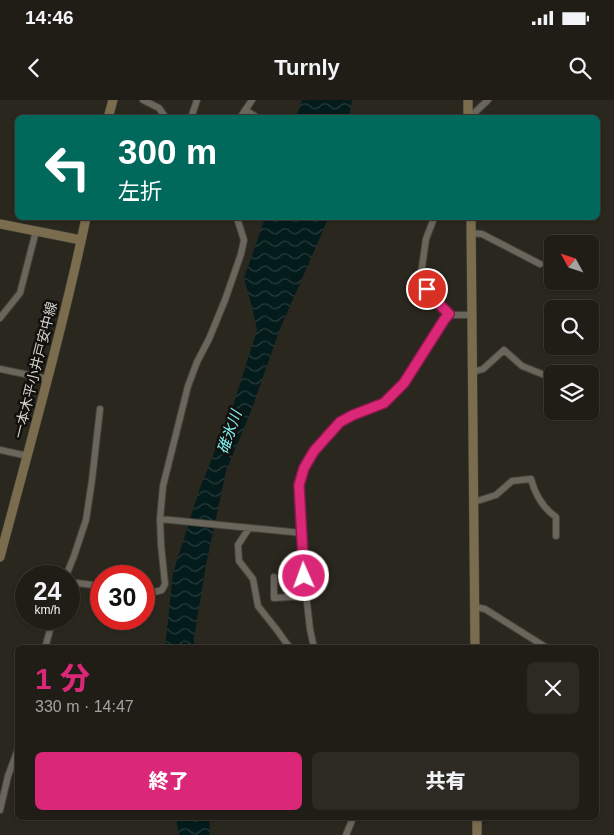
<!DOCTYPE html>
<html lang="ja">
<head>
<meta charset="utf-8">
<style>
  :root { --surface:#201d17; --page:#2d2a24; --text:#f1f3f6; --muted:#a2a2a1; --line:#3d3b36; --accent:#db2777 }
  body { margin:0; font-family:Arial,"Noto Sans JP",sans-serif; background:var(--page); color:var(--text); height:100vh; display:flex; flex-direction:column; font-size:19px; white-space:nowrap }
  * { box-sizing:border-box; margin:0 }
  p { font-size:16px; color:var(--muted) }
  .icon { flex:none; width:28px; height:28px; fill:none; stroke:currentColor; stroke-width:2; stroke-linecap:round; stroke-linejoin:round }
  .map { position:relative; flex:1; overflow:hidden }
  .sheet { position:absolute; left:15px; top:545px; width:584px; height:175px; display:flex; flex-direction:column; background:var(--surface); border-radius:8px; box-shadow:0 1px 4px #0004,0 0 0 1px var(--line) }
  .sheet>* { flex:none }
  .banner { position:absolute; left:15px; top:15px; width:585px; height:105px; border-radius:8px; box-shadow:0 1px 4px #0004,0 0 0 1px var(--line); background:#00695c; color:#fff; overflow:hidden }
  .needle { width:32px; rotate:310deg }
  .tools { position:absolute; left:544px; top:135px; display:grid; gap:10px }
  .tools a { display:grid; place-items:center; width:55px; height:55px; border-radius:8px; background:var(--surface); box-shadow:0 1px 4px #0004,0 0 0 1px var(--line); font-size:25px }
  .speed { position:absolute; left:15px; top:465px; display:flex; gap:10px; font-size:25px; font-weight:700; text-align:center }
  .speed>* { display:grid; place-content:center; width:65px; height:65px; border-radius:50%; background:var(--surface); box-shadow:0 1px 4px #0004,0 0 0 1px var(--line); line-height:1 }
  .speed small { font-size:12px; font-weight:400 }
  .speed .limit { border:8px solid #d22; background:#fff; color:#111 }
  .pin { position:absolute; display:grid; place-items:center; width:42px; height:42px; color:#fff; margin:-21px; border:2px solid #fff; border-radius:50%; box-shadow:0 1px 5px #0007 }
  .me { position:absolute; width:55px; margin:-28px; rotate:358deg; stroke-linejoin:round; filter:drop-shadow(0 0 4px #0008) }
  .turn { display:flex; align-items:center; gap:18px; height:105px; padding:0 20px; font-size:22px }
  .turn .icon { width:65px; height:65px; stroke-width:2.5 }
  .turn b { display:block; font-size:35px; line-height:42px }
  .round { display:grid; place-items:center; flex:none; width:52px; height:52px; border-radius:8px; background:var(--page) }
  .overview { display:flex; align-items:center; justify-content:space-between; height:85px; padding:0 20px }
  h1 { font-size:30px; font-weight:800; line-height:38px; color:var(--accent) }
  .cta { display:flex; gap:10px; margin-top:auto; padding:10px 20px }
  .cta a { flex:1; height:58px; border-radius:8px; background:var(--accent); color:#fff; font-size:20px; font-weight:800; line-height:58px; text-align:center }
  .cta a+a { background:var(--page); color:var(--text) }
  .status { display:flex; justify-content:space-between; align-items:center; height:35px; padding:0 25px; background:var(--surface); direction:ltr }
  .status svg { height:14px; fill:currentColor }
  header { display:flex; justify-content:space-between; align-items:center; height:65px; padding:0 20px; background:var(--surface); font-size:22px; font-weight:800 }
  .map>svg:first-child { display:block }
  .water { fill:url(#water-waves) }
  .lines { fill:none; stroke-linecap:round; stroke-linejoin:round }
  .street-casing { stroke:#45433b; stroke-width:8 }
  .secondary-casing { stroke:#45433b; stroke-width:10 }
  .street { stroke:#6a665c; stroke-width:6 }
  .secondary { stroke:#7a6c4d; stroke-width:9 }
  .route-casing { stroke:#8e194d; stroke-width:12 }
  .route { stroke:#db2777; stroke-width:9 }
  .labels { text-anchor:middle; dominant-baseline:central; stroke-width:5; stroke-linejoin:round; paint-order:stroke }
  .street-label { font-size:14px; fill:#d5d3ce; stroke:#12100c }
  .water-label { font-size:15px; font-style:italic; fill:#7ff0f1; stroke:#12100c }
</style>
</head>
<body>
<div class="status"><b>14:46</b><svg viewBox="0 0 49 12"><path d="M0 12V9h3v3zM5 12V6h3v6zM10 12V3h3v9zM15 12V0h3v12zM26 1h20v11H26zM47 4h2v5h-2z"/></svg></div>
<header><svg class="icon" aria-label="back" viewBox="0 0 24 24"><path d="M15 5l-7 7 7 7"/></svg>Turnly<svg class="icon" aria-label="search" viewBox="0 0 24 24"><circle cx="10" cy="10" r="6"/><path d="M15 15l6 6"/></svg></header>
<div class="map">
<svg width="614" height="735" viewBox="0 0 614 735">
  <defs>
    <pattern id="water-waves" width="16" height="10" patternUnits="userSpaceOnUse" patternTransform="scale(1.25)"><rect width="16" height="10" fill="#041b1b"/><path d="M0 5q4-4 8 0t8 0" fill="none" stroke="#283b3b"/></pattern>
  </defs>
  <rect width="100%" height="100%" fill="#2a271f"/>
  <!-- water -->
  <path class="water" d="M302 0H352L349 17H296Z
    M265 118H328L322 133 280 229 251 311 226 371 206 465 194 538V547L165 548 173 473 200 388 233 306 257 230 252 207 244 178Z
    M176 718H209L210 735H179Z"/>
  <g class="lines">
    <defs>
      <path id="street" d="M143 0 159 8 166 18
        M245 10 258 18
        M191 18 197 0
        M240 18 252 0
        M469 18 488 0
        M434 118 426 139 421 174 427 189 449 215H472
        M471 133 482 134 540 164
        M0 218 20 193 36 131
        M0 269 48 279
        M473 272 483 269 504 250 522 266 552 278
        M0 350 28 356
        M474 402 496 395 512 381 531 379C535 394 543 408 556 417V436
        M160 419 302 433
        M249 428 238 445 239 461 253 479 258 506 277 530 287 544 291 548
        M66 476 74 456 86 420 92 380 100 309
        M274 477V498L306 496
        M69 482 101 486
        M144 492 151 493 162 490 165 484 161 445 160 419 163 386 188 286 197 262 209 239 225 200 241 154 244 140 237 118
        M475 507 485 509 547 548
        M45 548 53 519
        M314 548 310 529 304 476 299 385 305 368 314 351 340 322 353 315 384 303 404 283 444 220 449 215
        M0 710 8 676 18 649
        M346 735 353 718"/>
      <path id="secondary" d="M468 0V18
        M108 18 113 0
        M471 118 475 548
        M0 124 81 140
        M0 457C30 344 62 232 86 118
        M477 718V735"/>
    </defs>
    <!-- street casing -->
    <use href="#street" class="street-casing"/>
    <!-- secondary casing -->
    <use href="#secondary" class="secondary-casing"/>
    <!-- street -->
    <use href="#street" class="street"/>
    <!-- secondary -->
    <use href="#secondary" class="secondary"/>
  </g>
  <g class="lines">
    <defs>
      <path id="route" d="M304 476 299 385 304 368 314 351 340 322 353 315 384 303 404 283 444 220 449 214 441 206 427 189"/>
    </defs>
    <!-- route casing -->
    <use href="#route" class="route-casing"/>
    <!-- route -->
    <use href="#route" class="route"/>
  </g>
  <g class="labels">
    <!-- street labels -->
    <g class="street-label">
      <text transform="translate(35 270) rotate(-76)">一本木平小井戸安中線</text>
    </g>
    <!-- water labels -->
    <g class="water-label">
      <text transform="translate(229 332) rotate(-71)">碓氷川</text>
    </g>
  </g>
</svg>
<div class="tools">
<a><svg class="needle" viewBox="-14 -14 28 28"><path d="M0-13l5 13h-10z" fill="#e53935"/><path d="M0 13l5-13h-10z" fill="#a2a2a1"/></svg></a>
<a><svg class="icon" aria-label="search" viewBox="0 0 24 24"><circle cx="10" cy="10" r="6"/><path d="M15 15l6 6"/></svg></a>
<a><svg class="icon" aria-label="layers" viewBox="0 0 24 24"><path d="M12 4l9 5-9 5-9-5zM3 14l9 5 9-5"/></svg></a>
</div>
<div class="speed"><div>24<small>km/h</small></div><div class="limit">30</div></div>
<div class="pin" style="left:427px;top:189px;background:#d93025"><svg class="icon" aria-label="arrive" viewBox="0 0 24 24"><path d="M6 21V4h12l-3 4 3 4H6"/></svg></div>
<svg class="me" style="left:304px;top:476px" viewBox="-20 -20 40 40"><circle r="17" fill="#db2777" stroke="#fff" stroke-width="3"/><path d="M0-11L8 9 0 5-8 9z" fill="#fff"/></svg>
<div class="banner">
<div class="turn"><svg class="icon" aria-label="left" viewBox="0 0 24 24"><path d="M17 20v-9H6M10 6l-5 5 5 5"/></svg><div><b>300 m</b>左折</div></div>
</div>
<section class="sheet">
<div class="overview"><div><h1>1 分</h1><p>330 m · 14:47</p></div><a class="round"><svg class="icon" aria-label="close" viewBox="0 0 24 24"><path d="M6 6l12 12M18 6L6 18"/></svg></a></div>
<div class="cta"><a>終了</a><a>共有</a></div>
</section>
</div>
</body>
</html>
